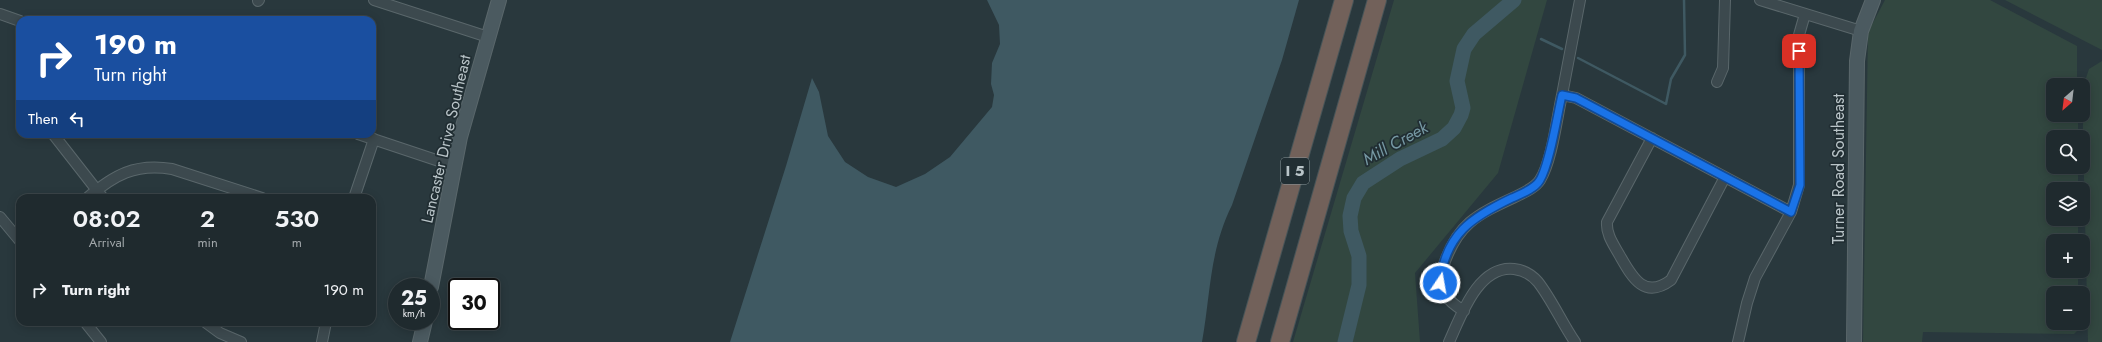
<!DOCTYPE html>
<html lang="en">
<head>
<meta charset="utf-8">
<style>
  :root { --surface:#1f2a2e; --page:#273236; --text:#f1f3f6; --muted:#a1a7aa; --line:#3c464a }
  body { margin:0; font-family:Jost,sans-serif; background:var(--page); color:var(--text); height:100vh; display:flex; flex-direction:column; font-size:15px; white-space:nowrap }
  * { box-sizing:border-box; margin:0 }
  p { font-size:13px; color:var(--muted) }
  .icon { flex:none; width:22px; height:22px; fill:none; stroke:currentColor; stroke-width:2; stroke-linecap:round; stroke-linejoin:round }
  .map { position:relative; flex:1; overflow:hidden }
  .details { position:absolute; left:16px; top:194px; width:360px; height:132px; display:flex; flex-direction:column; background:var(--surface); border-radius:12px; box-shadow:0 2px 10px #0003,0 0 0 1px var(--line) }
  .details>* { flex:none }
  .banner { position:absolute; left:16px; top:16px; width:360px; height:122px; border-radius:12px; box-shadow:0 2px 10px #0003,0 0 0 1px var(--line); background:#1a4fa0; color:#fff; overflow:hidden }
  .needle { width:26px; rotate:208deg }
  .buttons { position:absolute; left:2046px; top:78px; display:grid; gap:8px }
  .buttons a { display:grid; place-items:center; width:44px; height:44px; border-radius:8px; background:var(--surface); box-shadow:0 2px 10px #0003,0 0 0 1px var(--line); font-size:20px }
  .speed { position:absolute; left:388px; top:278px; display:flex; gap:8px; font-size:20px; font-weight:700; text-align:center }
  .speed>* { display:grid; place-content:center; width:52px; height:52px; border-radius:50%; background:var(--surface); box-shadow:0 2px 10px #0003,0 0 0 1px var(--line); line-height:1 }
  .speed small { font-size:10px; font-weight:400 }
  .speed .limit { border:2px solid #111; border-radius:6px; background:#fff; color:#111 }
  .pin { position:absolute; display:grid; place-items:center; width:34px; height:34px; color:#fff; margin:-17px; border-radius:8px; box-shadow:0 2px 6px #0006 }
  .me { position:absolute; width:44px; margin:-22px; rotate:12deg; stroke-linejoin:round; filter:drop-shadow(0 0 3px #0008) }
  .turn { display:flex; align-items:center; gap:14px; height:84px; padding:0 12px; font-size:18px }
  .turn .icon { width:52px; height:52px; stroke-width:2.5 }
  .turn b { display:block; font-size:28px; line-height:34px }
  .then { display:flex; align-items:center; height:38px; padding:0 12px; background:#0003; gap:8px; font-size:15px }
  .eta { display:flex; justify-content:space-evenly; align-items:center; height:68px; text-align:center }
  .eta b { font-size:24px; font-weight:600; line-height:28px }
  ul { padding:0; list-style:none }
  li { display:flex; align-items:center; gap:12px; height:56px; padding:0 12px }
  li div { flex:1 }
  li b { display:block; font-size:15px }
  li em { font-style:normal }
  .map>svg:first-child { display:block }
  .green { fill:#324740 }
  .water { fill:#3f5962 }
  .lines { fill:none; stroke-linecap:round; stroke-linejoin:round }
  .stream { stroke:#3f5962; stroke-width:2.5 }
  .river { stroke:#3f5962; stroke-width:15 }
  .street-casing { stroke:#5a676b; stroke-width:12 }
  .secondary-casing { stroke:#5a676b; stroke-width:16 }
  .highway-casing { stroke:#475458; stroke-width:20 }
  .street { stroke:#3c494e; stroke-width:10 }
  .secondary { stroke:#4b5a60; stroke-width:14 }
  .highway { stroke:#72615a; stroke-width:18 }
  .route-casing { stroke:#114b97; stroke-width:10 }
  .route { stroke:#1a73e8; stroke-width:7 }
  .labels { text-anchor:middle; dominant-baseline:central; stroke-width:3.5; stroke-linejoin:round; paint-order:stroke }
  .shield { fill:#212e33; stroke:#8b979b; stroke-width:1 }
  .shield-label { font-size:15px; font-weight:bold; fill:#b9c4c8 }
  .street-label { font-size:16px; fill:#b9c4c8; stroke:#212e33 }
  .water-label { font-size:17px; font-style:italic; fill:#7698a3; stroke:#212e33 }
</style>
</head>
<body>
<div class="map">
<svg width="2102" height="342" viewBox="0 0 2102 342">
  <rect width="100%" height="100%" fill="#29383d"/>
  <!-- green -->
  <path class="green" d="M1394 0H1547L1498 173 1415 273 1420 342H1293Z
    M1885 0H1990L2077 46V85H2053V115H2078V137H2053V167H2078V189H2053V219H2078V241H2053V271H2078V293H2053V323H2077V331L2074 334 1923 332 1922 342H1863L1868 32Z
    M2005 0H2102V50Z
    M2102 61V342H2088L2083 137V87L2089 69Z"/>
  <!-- water -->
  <path class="water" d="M987 0H1299L1282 60 1232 205C1209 252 1211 292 1202 342H730L786 166 812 78 819 92 828 136 845 162 868 177 896 187 925 174 950 157 992 107 994 95 991 84 992 63 1000 44 999 25Z"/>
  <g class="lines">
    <!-- stream -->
    <path class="stream" d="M1541 39 1562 49
      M1578 58 1666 104 1671 79 1685 55 1684 0"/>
    <!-- river -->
    <path class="river" d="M1345 342 1359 285V256L1351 231 1350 216 1354 198 1363 183 1400 159 1442 139 1454 128 1461 115 1463 108 1457 81 1464 49 1474 34 1514 0"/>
    <defs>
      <path id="street" d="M374 0 488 37
        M1760 0 1861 31
        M258 1 259 0
        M0 14 20 21
        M1717 82 1723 68 1725 0
        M1562 95 1580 0
        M53 134 103 198
        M358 134 454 166
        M1652 138 1607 222C1606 235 1614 245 1620 256 1632 277 1644 300 1671 280L1725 177
        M87 198C114 175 135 163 172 169L262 198
        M354 198 374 139
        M1791 212 1799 185V35L1805 14
        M0 217 20 241
        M1464 311C1447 301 1436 289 1443 267 1457 224 1476 215 1515 197 1523 193 1535 188 1540 180 1552 161 1557 117 1562 95L1576 98 1791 212 1755 278 1747 303 1738 342
        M85 322 101 342
        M205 322 220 333 241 342
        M322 342 326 322
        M1449 342C1461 316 1478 265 1514 269 1523 270 1532 275 1538 282 1552 300 1562 323 1575 342"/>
      <path id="secondary" d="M431 287 460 137 499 0
        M420 342 425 321
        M1854 342 1857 61 1861 31 1873 0"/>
      <path id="highway" d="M1246 342 1344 0
        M1280 342 1377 0"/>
    </defs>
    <!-- street casing -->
    <use href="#street" class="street-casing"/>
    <!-- secondary casing -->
    <use href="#secondary" class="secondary-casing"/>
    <!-- highway casing -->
    <use href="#highway" class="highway-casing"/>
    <!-- street -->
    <use href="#street" class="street"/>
    <!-- secondary -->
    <use href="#secondary" class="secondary"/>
    <!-- highway -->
    <use href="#highway" class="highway"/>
  </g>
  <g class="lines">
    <defs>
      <path id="route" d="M1440 283C1445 234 1472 217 1512 198 1521 194 1535 189 1540 180 1550 163 1557 116 1562 95L1576 98 1791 212 1800 185 1799 51"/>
    </defs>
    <!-- route casing -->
    <use href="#route" class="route-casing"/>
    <!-- route -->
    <use href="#route" class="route"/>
  </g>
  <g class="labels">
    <!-- shield labels -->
    <rect class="shield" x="1281" y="158" width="28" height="26" rx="3"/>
    <g class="shield-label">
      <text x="1295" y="171">I 5</text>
    </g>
    <!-- street labels -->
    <g class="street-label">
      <text transform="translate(446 139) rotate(-77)">Lancaster Drive Southeast</text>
      <text transform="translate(1838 169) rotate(-90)">Turner Road Southeast</text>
    </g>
    <!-- water labels -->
    <g class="water-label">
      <text transform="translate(1395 143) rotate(-29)">Mill Creek</text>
    </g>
  </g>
</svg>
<div class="buttons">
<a><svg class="needle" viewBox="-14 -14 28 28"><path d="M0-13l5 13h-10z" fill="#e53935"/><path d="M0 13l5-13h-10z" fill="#a1a7aa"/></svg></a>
<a><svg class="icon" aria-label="search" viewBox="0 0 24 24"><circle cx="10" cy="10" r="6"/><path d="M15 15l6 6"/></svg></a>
<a><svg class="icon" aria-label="layers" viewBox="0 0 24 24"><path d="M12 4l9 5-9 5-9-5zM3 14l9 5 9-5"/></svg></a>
<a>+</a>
<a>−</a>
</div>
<div class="speed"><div>25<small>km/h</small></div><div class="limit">30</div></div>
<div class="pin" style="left:1799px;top:51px;background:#d93025"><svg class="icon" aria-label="arrive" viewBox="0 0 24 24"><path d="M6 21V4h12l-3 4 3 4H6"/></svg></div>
<svg class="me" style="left:1440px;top:283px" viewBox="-20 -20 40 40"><circle r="17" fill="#1a73e8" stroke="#fff" stroke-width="3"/><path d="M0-11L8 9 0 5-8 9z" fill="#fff"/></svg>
<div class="banner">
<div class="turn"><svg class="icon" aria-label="right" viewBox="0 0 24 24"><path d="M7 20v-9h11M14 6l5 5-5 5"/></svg><div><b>190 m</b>Turn right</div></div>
<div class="then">Then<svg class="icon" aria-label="left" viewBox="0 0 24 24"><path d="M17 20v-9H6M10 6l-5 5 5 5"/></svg></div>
</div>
<section class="details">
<div class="eta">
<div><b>08:02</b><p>Arrival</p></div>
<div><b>2</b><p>min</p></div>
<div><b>530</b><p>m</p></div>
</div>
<ul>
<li><svg class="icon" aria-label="right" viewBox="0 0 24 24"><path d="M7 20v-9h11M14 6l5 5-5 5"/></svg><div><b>Turn right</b></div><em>190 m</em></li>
</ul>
</section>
</div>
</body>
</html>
